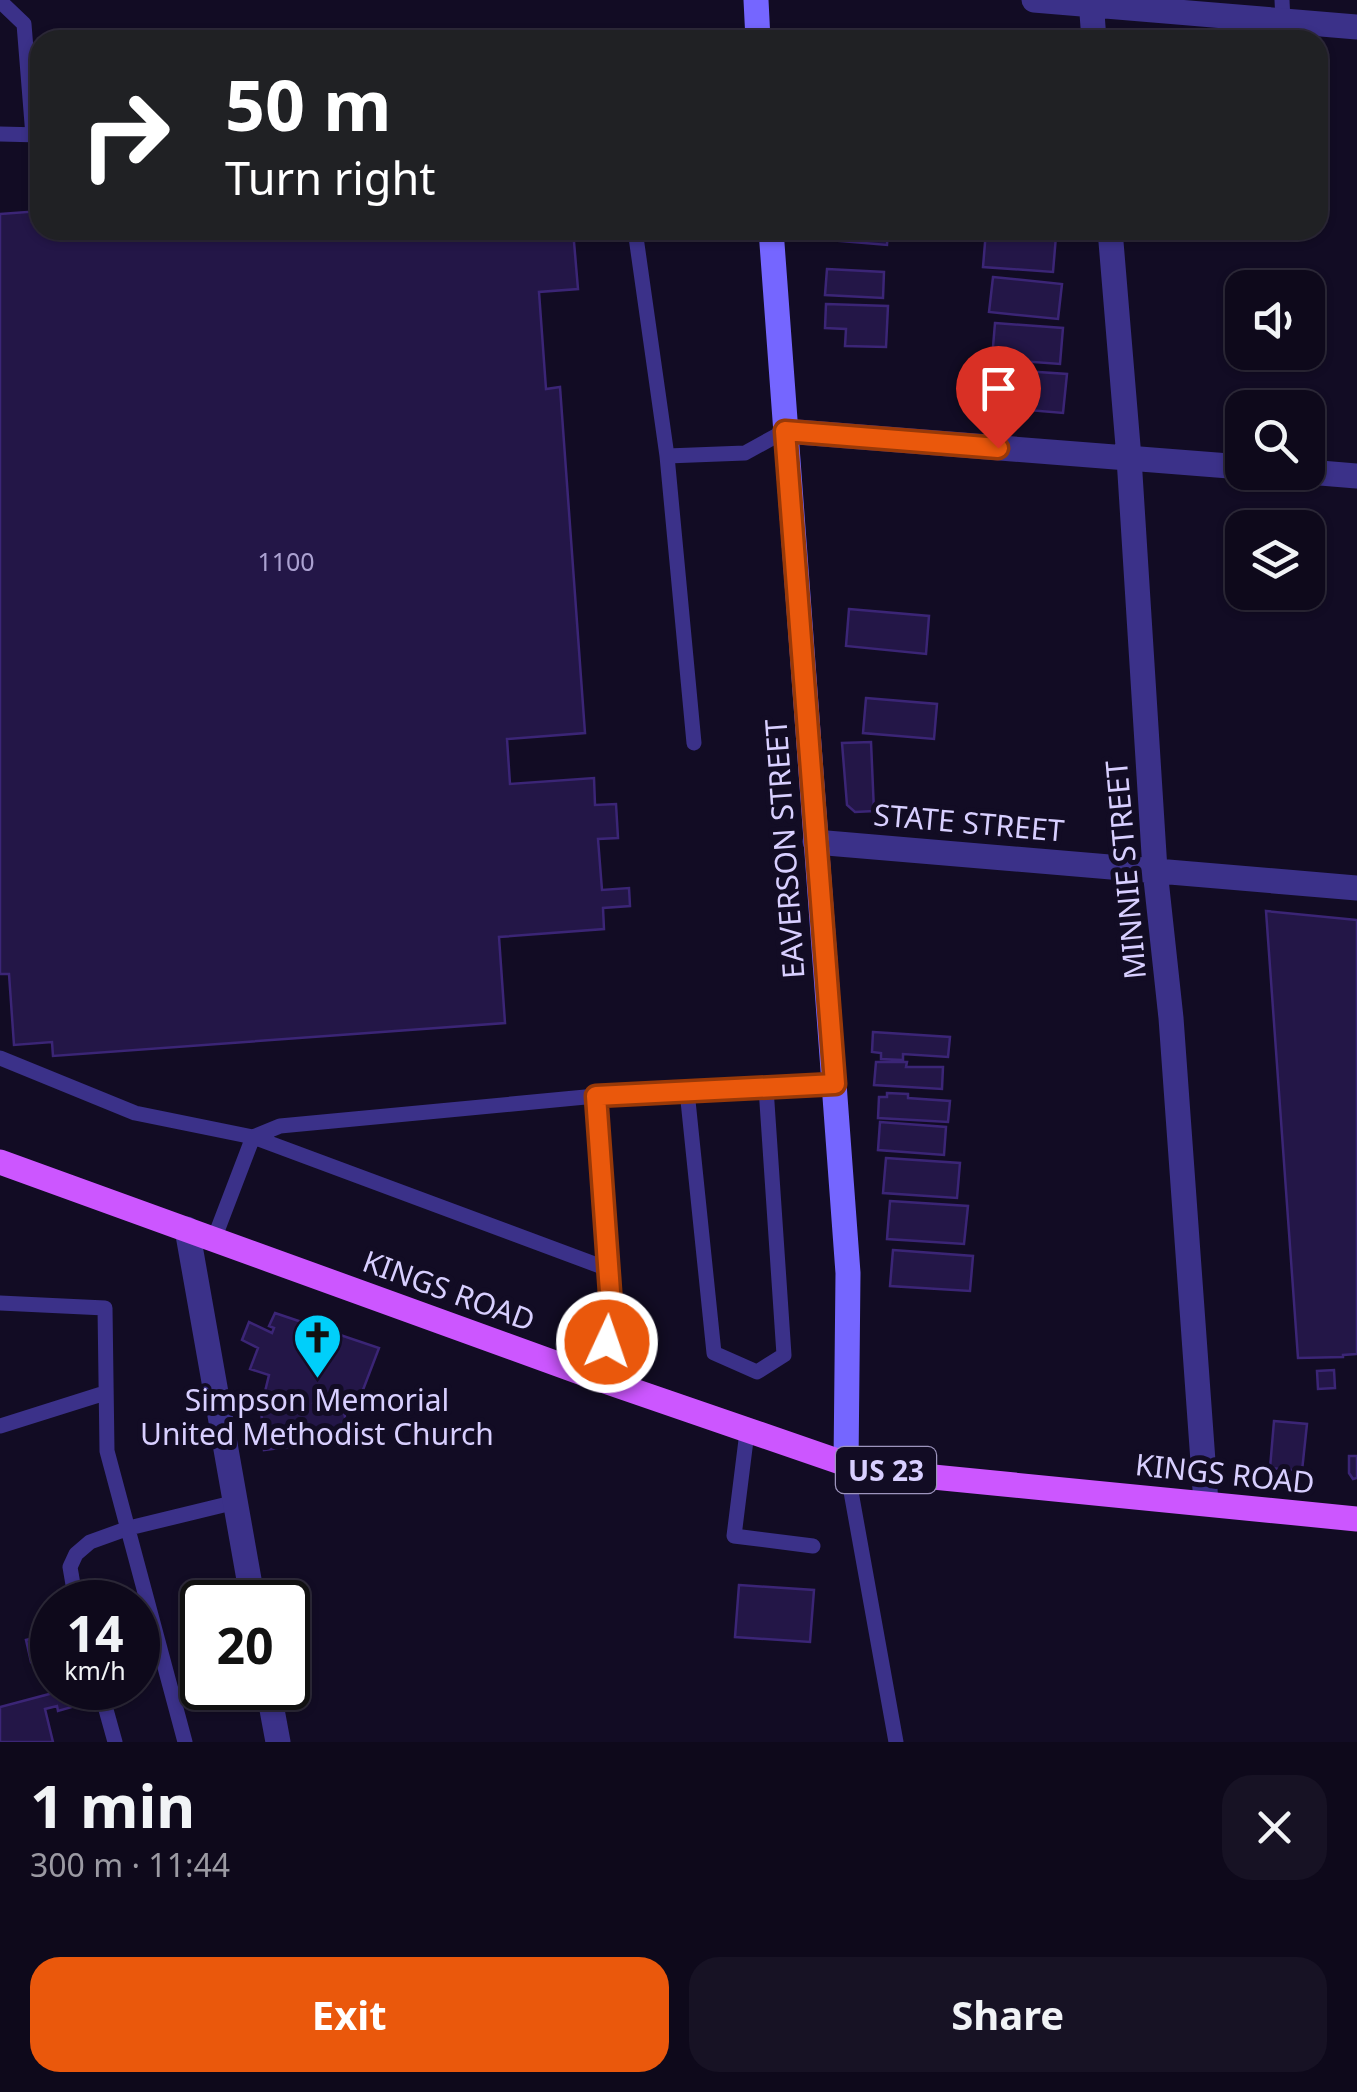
<!DOCTYPE html>
<html lang="en">
<head>
<meta charset="utf-8">
<style>
  :root { --surface:#0e091b; --page:#171224; --text:#f1f3f6; --muted:#9b9aa3; --line:#2e2a3a; --accent:#ea580c }
  body { margin:0; font-family:"Noto Sans",sans-serif; background:var(--page); color:var(--text); height:100vh; display:flex; flex-direction:column; font-size:38px; white-space:nowrap }
  * { box-sizing:border-box; margin:0 }
  p { font-size:32px; color:var(--muted) }
  .icon { flex:none; width:55px; height:55px; fill:none; stroke:currentColor; stroke-width:2; stroke-linecap:round; stroke-linejoin:round }
  .map { position:relative; height:1742px; overflow:hidden }
  .drawer { display:flex; flex-direction:column; background:var(--surface); flex:1 }
  .drawer>* { flex:none }
  .hud { position:absolute; left:30px; top:30px; width:1298px; height:210px; border-radius:30px; box-shadow:0 2px 8px #0004,0 0 0 2px var(--line); background:#202124; color:#fff; overflow:hidden }
  .controls { position:absolute; left:1225px; top:270px; display:grid; gap:20px }
  .controls a { display:grid; place-items:center; width:100px; height:100px; border-radius:20px; background:var(--surface); box-shadow:0 2px 8px #0004,0 0 0 2px var(--line); font-size:50px }
  .speed { position:absolute; left:30px; top:1580px; display:flex; gap:20px; font-size:50px; font-weight:700; text-align:center }
  .speed>* { display:grid; place-content:center; width:130px; height:130px; border-radius:50%; background:var(--surface); box-shadow:0 2px 8px #0004,0 0 0 2px var(--line); line-height:1 }
  .speed small { font-size:25px; font-weight:400 }
  .speed .limit { border:5px solid #111; border-radius:15px; background:#fff; color:#111 }
  .pin { position:absolute; display:grid; place-items:center; width:85px; height:85px; color:#fff; margin:-102px -42px; border-radius:50% 50% 50% 0; rotate:-45deg; box-shadow:0 0 10px #0007 }
  .pin .icon { rotate:45deg }
  .me { position:absolute; width:110px; margin:-55px; rotate:3deg; stroke-linejoin:round; filter:drop-shadow(0 0 8px #0008) }
  .turn { display:flex; align-items:center; gap:35px; height:210px; padding:0 30px; font-size:45px }
  .turn .icon { width:130px; height:130px; stroke-width:2.5 }
  .turn b { display:block; font-size:70px; line-height:85px }
  .round { display:grid; place-items:center; flex:none; width:105px; height:105px; border-radius:30px; background:var(--page) }
  .overview { display:flex; align-items:center; justify-content:space-between; height:170px; padding:0 30px }
  h1 { font-size:60px; font-weight:700; line-height:75px }
  .button { display:flex; gap:20px; margin-top:auto; padding:20px 30px }
  .button a { flex:1; height:115px; border-radius:30px; background:var(--accent); color:#fff; font-size:40px; font-weight:700; line-height:115px; text-align:center }
  .button a+a { background:var(--page); color:var(--text) }
  .map>svg:first-child { display:block }
  .building { fill:#231647; stroke:#3b2576; stroke-width:2.5 }
  .lines { fill:none; stroke-linecap:round; stroke-linejoin:round }
  .lane { stroke:#3b3189; stroke-width:15 }
  .street { stroke:#3b3189; stroke-width:25 }
  .secondary { stroke:#7566ff; stroke-width:25 }
  .primary { stroke:#cc56ff; stroke-width:25 }
  .route-casing { stroke:#983908; stroke-width:25 }
  .route { stroke:#ea580c; stroke-width:18 }
  .labels { text-anchor:middle; dominant-baseline:central; stroke-width:10; stroke-linejoin:round; paint-order:stroke }
  .number-label { font-size:25px; fill:#aba1d1 }
  .shield { fill:#120c24; stroke:#9d94bd; stroke-width:2.5 }
  .shield-label { font-size:28px; font-weight:bold; fill:#d8cfff }
  .street-label { font-size:30px; fill:#d8cfff; stroke:#120c24 }
  .poi-label { font-size:30px; fill:#d8cfff; stroke:#120c24 }
</style>
</head>
<body>
<div class="map">
<svg width="1357" height="1742" viewBox="0 0 1357 1742">
  <rect width="100%" height="100%" fill="#120c24"/>
  <!-- building -->
  <path class="building" d="M40 211V230H573L578 289 539 292 546 389 560 387 585 733 507 739 510 784 594 778 595 805 616 804 618 838 598 839 602 890 629 888 630 906 603 908 604 929 499 937 505 1023 53 1056 52 1042 14 1045 9 974H0V214Z
    M819 230H888L887 245 818 239Z
    M986 231 1056 236 1053 272 983 267Z
    M827 269 884 272 883 298 825 295Z
    M993 277 1062 284 1058 319 989 312Z
    M826 304 888 306 886 347 845 346 846 329 825 328Z
    M995 323 1063 328 1060 364 992 359Z
    M996 369 1067 374 1063 413 992 407Z
    M849 609 929 616 926 654 846 646Z
    M866 698 937 704 934 739 863 733Z
    M871 742 874 811 855 812 847 805 842 743Z
    M1266 911 1357 920V1354L1343 1355V1357L1298 1358Z
    M873 1032 950 1037 948 1057 903 1054V1060L881 1059V1053L872 1052Z
    M876 1062H907L906 1067H943L942 1089 874 1085Z
    M887 1093 908 1094V1098L950 1101 948 1122 878 1118 879 1097H887Z
    M880 1122 946 1127 944 1155 878 1150Z
    M886 1158 960 1163 957 1198 883 1193Z
    M890 1201 968 1206 964 1244 887 1239Z
    M893 1250 973 1256 970 1291 890 1286Z
    M275 1313 379 1348 358 1403 324 1395 315 1402 342 1401 349 1439 264 1450 261 1408 269 1375 250 1369 258 1348 242 1340 249 1322 272 1333 274 1328 269 1326Z
    M1334 1370 1335 1388 1318 1389 1317 1371Z
    M1274 1421 1307 1424 1302 1471 1270 1468Z
    M1349 1456H1357V1478L1353 1479 1349 1473Z
    M739 1585 814 1590 810 1642 735 1637Z
    M52 1622V1688H74L79 1705 58 1711 57 1706 45 1709 53 1742H0V1707L53 1693 44 1658 31 1662 26 1640 38 1637 36 1626Z"/>
  <g class="lines">
    <!-- lane -->
    <path class="lane" d="M1282 0 1283 21
      M0 1 24 24 33 136
      M0 134 40 135
      M635 230 667 456 694 743
      M667 456 745 453 785 431
      M0 1058 135 1113 253 1137 608 1269
      M687 1091 714 1353 757 1372 784 1355 766 1088
      M596 1096 835 1084
      M214 1239 253 1137 280 1126 596 1096 612 1320 599 1379
      M0 1303 105 1308 107 1451 185 1742
      M0 1426 105 1393
      M747 1432 734 1536 813 1546
      M846 1464 896 1742
      M76 1602 70 1567 76 1554 90 1542 129 1528 236 1502
      M100 1688 115 1742"/>
    <!-- street -->
    <path class="street" d="M1034 0 1357 27
      M1091 0 1094 40
      M1110 230 1129 458 1155 870 1171 1018 1206 1503
      M785 431 1242 467
      M1308 472 1357 476
      M815 842 1357 888
      M187 1229 253 1602
      M268 1688 278 1742"/>
    <!-- secondary -->
    <path class="secondary" d="M756 0 758 40
      M771 230 848 1273 846 1464"/>
    <!-- primary -->
    <path class="primary" d="M0 1162 599 1379 846 1464 923 1476 1357 1519"/>
  </g>
  <g class="lines">
    <defs>
      <path id="route" d="M607 1342 612 1320 596 1096 835 1084 785 431 998 448"/>
    </defs>
    <!-- route casing -->
    <use href="#route" class="route-casing"/>
    <!-- route -->
    <use href="#route" class="route"/>
  </g>
  <!-- icons -->
  <defs>
    <symbol id="church-pin" viewBox="-11 -11 22 30"><path d="M0 17L-7.5 6A9.5 9.5 0 1 1 7.5 6Z" fill="#00cffa" stroke="#120c24"/><path d="M-1.2-6h2.4v3.5h3.3v2.4h-3.3V6h-2.4V-.1h-3.3v-2.4h3.3Z" fill="#111"/></symbol>
  </defs>
  <g fill-rule="evenodd">
    <use href="#church-pin" x="290" y="1310" width="55" height="75"/>
  </g>
  <g class="labels">
    <!-- number labels -->
    <g class="number-label">
      <text x="286" y="561">1100</text>
    </g>
    <!-- shield labels -->
    <rect class="shield" x="836" y="1447" width="100" height="46" rx="8"/>
    <g class="shield-label">
      <text x="886" y="1470">US 23</text>
    </g>
    <!-- street labels -->
    <g class="street-label">
      <text transform="translate(969 822) rotate(5)">STATE STREET</text>
      <text transform="translate(784 849) rotate(-94)">EAVERSON STREET</text>
      <text transform="translate(1125 870) rotate(-95)">MINNIE STREET</text>
      <text transform="translate(449 1290) rotate(20)">KINGS ROAD</text>
      <text transform="translate(1225 1473) rotate(6)">KINGS ROAD</text>
    </g>
    <!-- poi labels -->
    <g class="poi-label">
      <text x="317" y="1399">Simpson Memorial<tspan x="317" dy="34">United Methodist Church</tspan></text>
    </g>
  </g>
</svg>
<div class="controls">
<a><svg class="icon" aria-label="sound" viewBox="0 0 24 24"><path d="M4 9h4l5-4v14l-5-4H4zM17 9q2 3 0 6"/></svg></a>
<a><svg class="icon" aria-label="search" viewBox="0 0 24 24"><circle cx="10" cy="10" r="6"/><path d="M15 15l6 6"/></svg></a>
<a><svg class="icon" aria-label="layers" viewBox="0 0 24 24"><path d="M12 4l9 5-9 5-9-5zM3 14l9 5 9-5"/></svg></a>
</div>
<div class="speed"><div>14<small>km/h</small></div><div class="limit">20</div></div>
<div class="pin" style="left:998px;top:448px;background:#d93025"><svg class="icon" aria-label="arrive" viewBox="0 0 24 24"><path d="M6 21V4h12l-3 4 3 4H6"/></svg></div>
<svg class="me" style="left:607px;top:1342px" viewBox="-20 -20 40 40"><circle r="17" fill="#ea580c" stroke="#fff" stroke-width="3"/><path d="M0-11L8 9 0 5-8 9z" fill="#fff"/></svg>
<div class="hud">
<div class="turn"><svg class="icon" aria-label="right" viewBox="0 0 24 24"><path d="M7 20v-9h11M14 6l5 5-5 5"/></svg><div><b>50 m</b>Turn right</div></div>
</div>
</div>
<section class="drawer">
<div class="overview"><div><h1>1 min</h1><p>300 m · 11:44</p></div><a class="round"><svg class="icon" aria-label="close" viewBox="0 0 24 24"><path d="M6 6l12 12M18 6L6 18"/></svg></a></div>
<div class="button"><a>Exit</a><a>Share</a></div>
</section>
</body>
</html>
